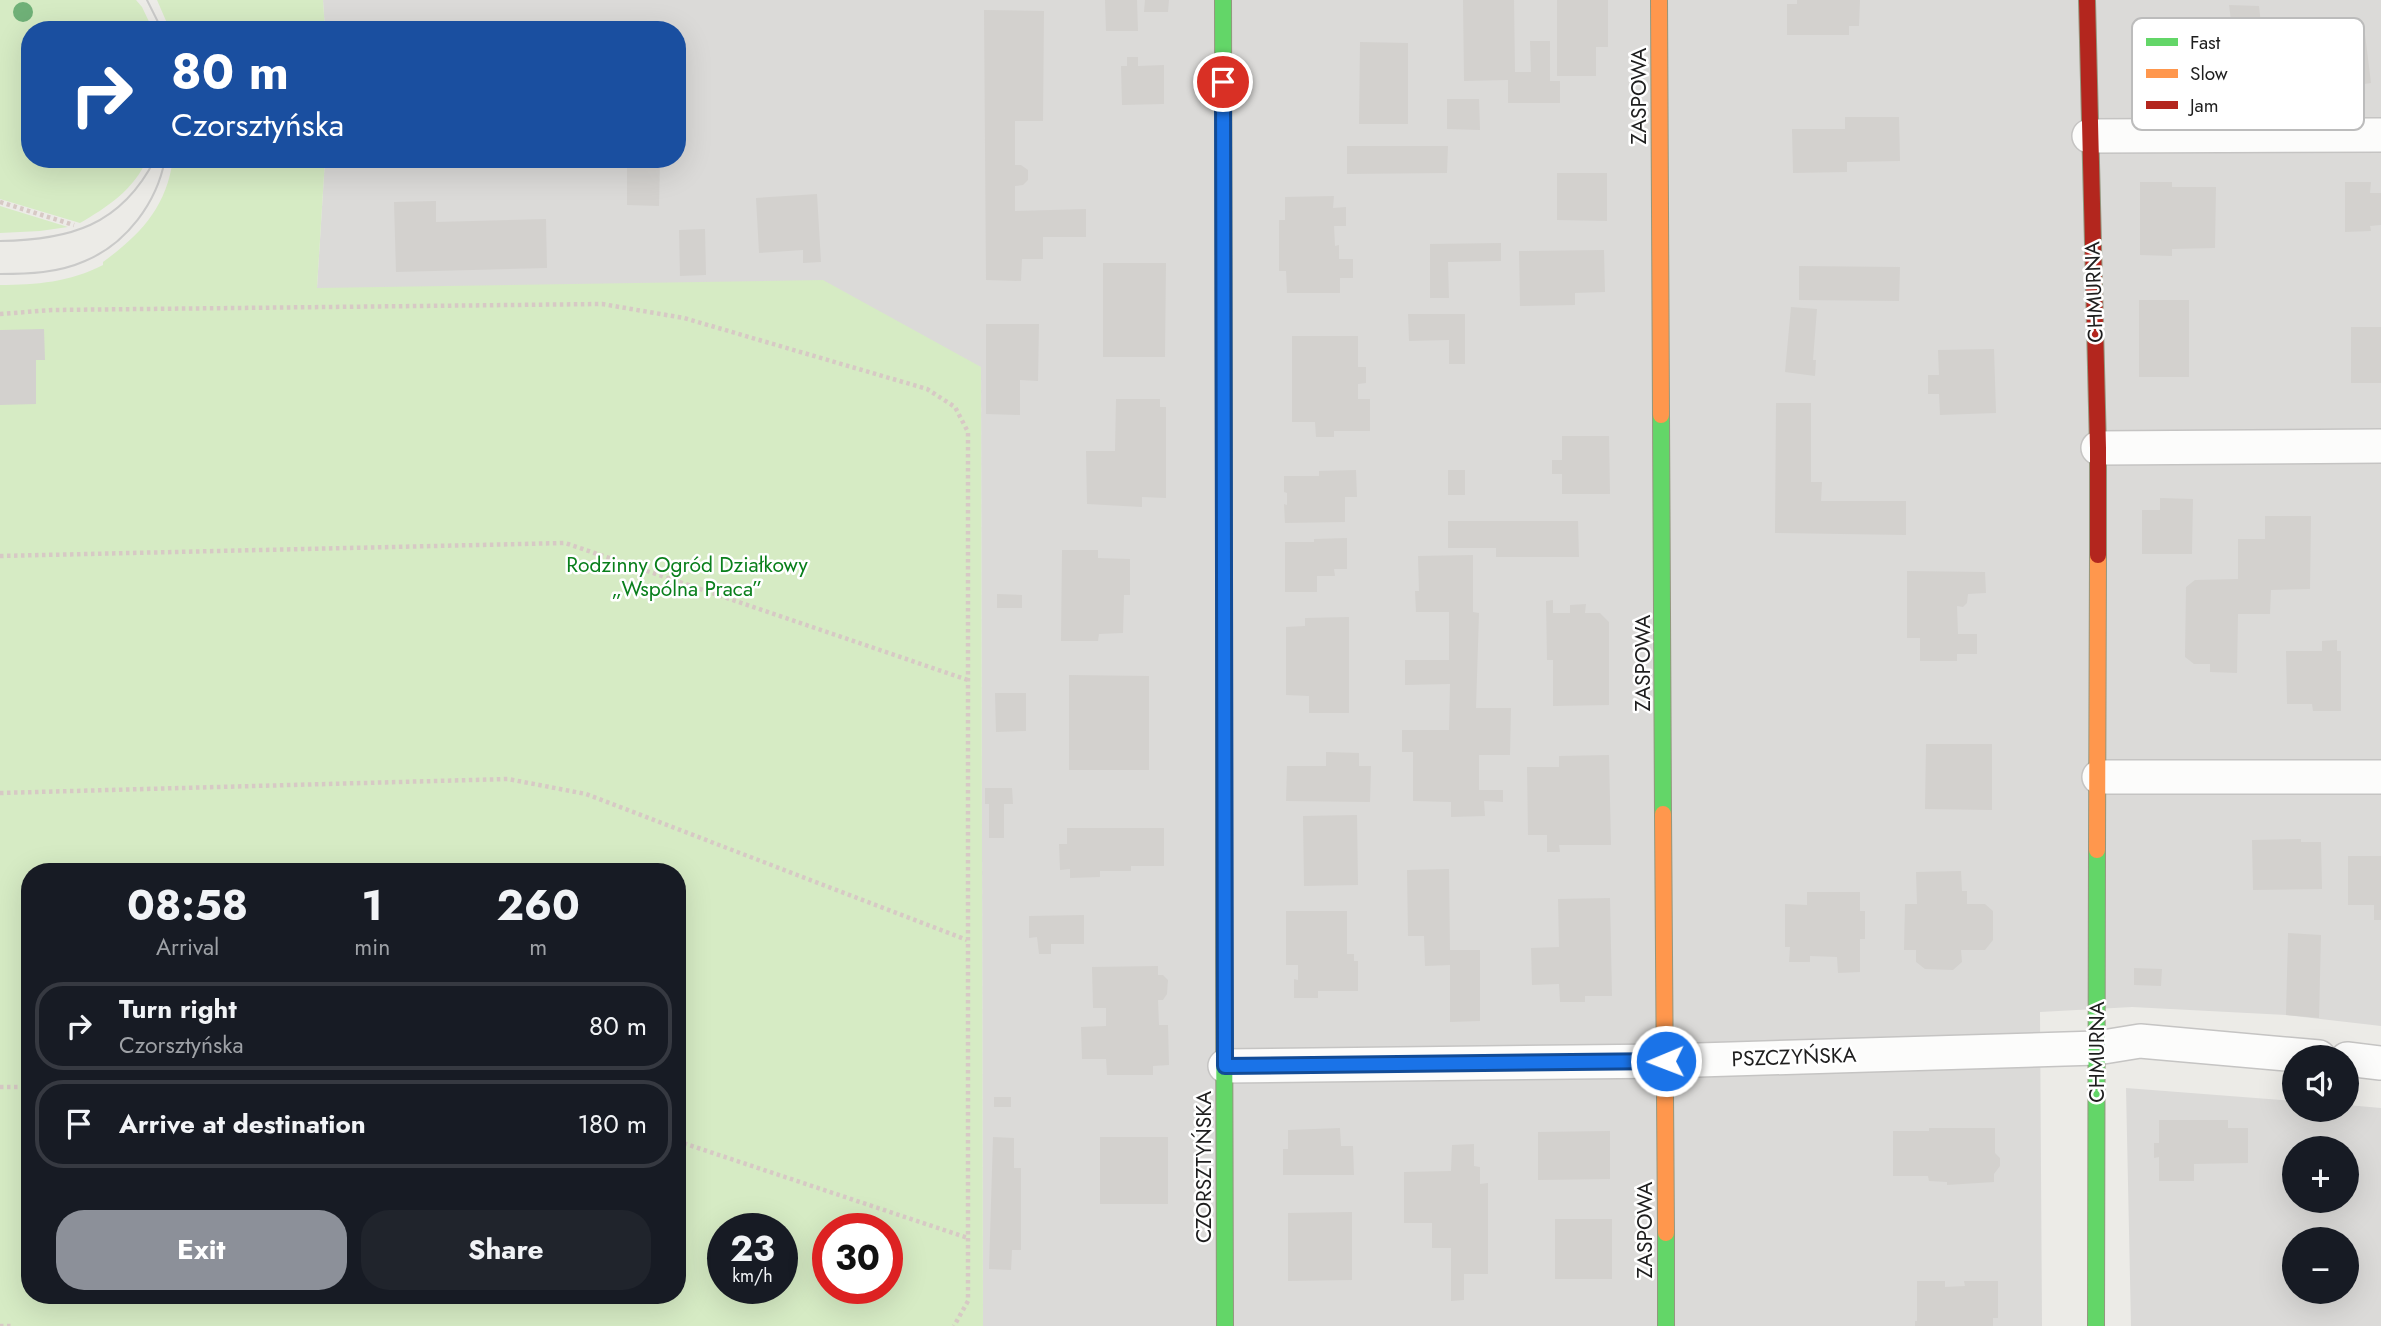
<!DOCTYPE html>
<html lang="en">
<head>
<meta charset="utf-8">
<style>
  :root { --surface:#171b24; --page:#20242c; --text:#f1f3f6; --muted:#9ea1a6; --line:#363941; --accent:#8c9099 }
  body { margin:0; font-family:Jost,sans-serif; background:var(--page); color:var(--text); height:100vh; display:flex; flex-direction:column; font-size:26px; white-space:nowrap }
  * { box-sizing:border-box; margin:0 }
  p { font-size:23px; color:var(--muted) }
  .icon { flex:none; width:38px; height:38px; fill:none; stroke:currentColor; stroke-width:2; stroke-linecap:round; stroke-linejoin:round }
  .map { position:relative; flex:1; overflow:hidden }
  .side { position:absolute; left:21px; top:863px; width:665px; height:441px; display:flex; flex-direction:column; background:var(--surface); border-radius:28px; box-shadow:0 7px 28px #0002 }
  .side>* { flex:none }
  .hud { position:absolute; left:21px; top:21px; width:665px; height:147px; border-radius:28px; box-shadow:0 7px 28px #0002; background:#1a4fa0; color:#fff; overflow:hidden }
  .buttons { position:absolute; left:2282px; top:1045px; display:grid; gap:14px }
  .buttons a { display:grid; place-items:center; width:77px; height:77px; border-radius:50%; background:var(--surface); box-shadow:0 7px 28px #0002; font-size:35px }
  .speed { position:absolute; left:707px; top:1213px; display:flex; gap:14px; font-size:35px; font-weight:700; text-align:center }
  .speed>* { display:grid; place-content:center; width:91px; height:91px; border-radius:50%; background:var(--surface); box-shadow:0 7px 28px #0002; line-height:1 }
  .speed small { font-size:18px; font-weight:400 }
  .speed .limit { border:10px solid #d22; background:#fff; color:#111 }
  .pin { position:absolute; display:grid; place-items:center; width:60px; height:60px; color:#fff; margin:-30px; border:4px solid #fff; border-radius:50%; box-shadow:0 2px 7px #0007 }
  .me { position:absolute; width:77px; margin:-38px; rotate:269deg; stroke-linejoin:round; filter:drop-shadow(0 0 5px #0008) }
  .turn { display:flex; align-items:center; gap:24px; height:147px; padding:0 35px; font-size:32px }
  .turn .icon { width:91px; height:91px; stroke-width:2.5 }
  .turn b { display:block; font-size:49px; line-height:60px }
  .eta { display:flex; justify-content:space-evenly; align-items:center; height:119px; text-align:center }
  .eta b { font-size:42px; font-weight:700; line-height:49px }
  .button { display:flex; gap:14px; margin-top:auto; padding:14px 35px }
  .button a { flex:1; height:80px; border-radius:28px; background:var(--accent); color:#fff; font-size:28px; font-weight:700; line-height:80px; text-align:center }
  .button a+a { background:var(--page); color:var(--text) }
  ul { padding:0; list-style:none }
  li { display:flex; align-items:center; gap:21px; height:88px; margin:0 14px 10px; padding:0 21px; border:4px solid var(--line); border-radius:28px }
  li div { flex:1 }
  li b { display:block; font-size:26px }
  li em { font-style:normal }
  .map>svg:first-child { display:block }
  .residential { fill:#dbdad8; fill-rule:evenodd }
  .grass { fill:#d6ebc4; fill-rule:evenodd }
  .building { fill:#d3d1ce }
  .lines { fill:none; stroke-linecap:round; stroke-linejoin:round }
  .street-casing { stroke:#c5c4c3; stroke-width:36 }
  .fast-casing { stroke:#93977e; stroke-width:18 }
  .slow-casing { stroke:#93977e; stroke-width:18 }
  .jam-casing { stroke:#93977e; stroke-width:18 }
  .path { stroke:#d7c9c5; stroke-width:4.5; stroke-dasharray:3.5 3.5; stroke-linecap:butt }
  .street { stroke:#fcfcfb; stroke-width:33 }
  .fast { stroke:#63d668; stroke-width:16 }
  .slow { stroke:#ff974d; stroke-width:16 }
  .jam { stroke:#b3261e; stroke-width:16 }
  .tram { stroke:#cacac9; stroke-width:2 }
  .tree { fill:#6fb077 }
  .route-casing { stroke:#114b97; stroke-width:18 }
  .route { stroke:#1a73e8; stroke-width:12 }
  .labels { text-anchor:middle; dominant-baseline:central; stroke-width:5; stroke-linejoin:round; paint-order:stroke }
  .street-label { font-size:21px; fill:#1e1e1e; stroke:#fff }
  .park-label { font-size:21px; fill:#097f1b; stroke:#fff }
  .key { fill:#fff; stroke:#bcbcbc; stroke-width:2 }
  .key-label { font-size:19px; fill:#1e1e1e }
</style>
</head>
<body>
<div class="map">
<svg width="2381" height="1326" viewBox="0 0 2381 1326">
  <rect width="100%" height="100%" fill="#ecebe7"/>
  <!-- residential -->
  <path class="residential" d="M323 0H2381V1026L2286 1015 2132 1007 2040 1012 2042 1326H983L981 367 317 288 325 159H677V30H325Z
    M2126 1088 2294 1101V1110H2347V1105L2381 1108V1326H2131ZM2294 1148H2347V1200H2294ZM2294 1239H2347V1292H2294Z"/>
  <!-- grass -->
  <path class="grass" d="M0 0H136L142 7 153 30H30V159H147C135 189 106 208 80 223L0 199Z
    M157 0H323L325 30H170Z
    M173 159H325L317 288 823 280 981 367 983 1326H0V285C36 285 70 282 103 265V262C141 234 166 208 173 159ZM30 872H677V1295H30ZM723 1228H782V1288H723ZM828 1228H887V1288H828Z
    M0 206 68 227 40 231 0 233Z"/>
  <!-- building -->
  <path class="building" d="M1105 0H1137L1138 31H1106Z
    M1145 0H1169L1168 12H1144Z
    M1463 0H1514L1515 72H1531L1530 41H1550V81H1560V103H1508V80L1464 81Z
    M1557 0H1608V47H1596V76H1557Z
    M1797 0H1860L1859 26H1849V35H1787V4H1797Z
    M2229 5 2259 6 2262 33 2283 30 2289 77 2268 80 2272 109 2238 113 2229 37 2233 36Z
    M984 10 1044 11 1043 121H1015V165H1021L1028 170V180L1023 185 1015 186V211L1086 209V237H1043V259H1022L1021 281 986 280Z
    M2364 26 2371 83 2316 91 2308 33Z
    M1360 42 1408 43V124H1359Z
    M1127 57H1138V66L1164 65V104L1122 105 1121 66H1127Z
    M1447 99H1479L1480 130 1447 129Z
    M1845 117H1899L1900 161 1847 162V172L1793 173 1792 129H1845Z
    M1347 146H1448L1447 173 1347 174Z
    M627 159H660L659 206 627 205Z
    M1557 173H1607V221L1557 220Z
    M2140 182H2172V187H2216L2215 248 2172 249V256L2140 255Z
    M2345 182H2371L2370 193H2381V225L2370 226 2371 231 2345 232Z
    M817 194 821 262 803 263V250L759 253 756 198Z
    M1334 196 1333 208 1346 207V226H1334L1335 246 1339 245V259H1353V278H1340V293H1287L1286 271H1279V220H1285V197Z
    M436 201V222L546 219 547 268 396 272 394 202Z
    M705 229 706 275 680 276 679 230Z
    M1501 243V261L1448 262 1449 298H1430V244Z
    M1604 250 1605 292 1575 293V305L1520 306 1519 251Z
    M1103 263H1166L1165 357H1103Z
    M1799 266 1900 267 1899 301 1799 300Z
    M2139 300H2189V377H2139Z
    M1791 307 1817 309 1813 360H1816L1815 376 1785 372Z
    M1408 314H1465V364H1449V340L1409 341Z
    M986 324H1039L1038 381 1020 380V415L986 414Z
    M2351 327H2381V383H2351Z
    M44 329 45 360H36V404L0 405V330Z
    M1292 336H1358V367H1366V383L1358 384V399H1370V431H1334V437H1316L1315 422H1292Z
    M1994 349 1996 413 1940 415 1939 394H1928V375H1939L1938 350Z
    M1116 399H1160V407H1166V498L1142 497V507L1087 504 1086 451H1115Z
    M1776 403H1811V482H1822L1821 501H1906V535L1775 533Z
    M1562 436H1609L1610 494H1562V474H1552V460H1562Z
    M1356 470 1357 497H1345V522L1285 523 1284 504 1287 505V493L1284 492V476H1319V471Z
    M1448 470H1465V495H1448Z
    M2160 498 2193 499 2192 554H2142V510H2160Z
    M2265 516H2311L2310 589 2271 590 2270 614H2238L2237 673 2210 672V664H2194L2185 657 2186 587 2195 580 2238 579V539H2265Z
    M1448 521H1578L1579 557H1496V548H1448Z
    M1347 538V569H1334L1335 576H1317V592H1285V542H1314V539Z
    M1062 550H1098V558L1130 559V595H1124L1123 633 1099 634 1098 641H1061Z
    M1473 555V612L1479 613 1476 708H1511L1510 755H1479V790H1503V802L1484 801 1485 816 1451 817V802L1413 801V752H1402V730H1449L1450 684 1405 685V660H1449V612H1416L1415 591H1419L1418 556Z
    M1907 571 1985 572 1986 593 1968 594 1967 603 1963 607 1957 606 1958 634H1977V654H1957V661H1920V638H1907Z
    M997 594 1022 595V608H997Z
    M1553 600V613H1570V605L1586 604 1585 613H1600L1609 622V705L1553 706V660H1547L1546 601Z
    M1349 617V713H1309V696L1286 695V627L1305 626V618Z
    M2337 640V651H2341V711H2313L2312 704H2287L2286 651H2322V641Z
    M1069 675 1149 676V770H1069Z
    M995 693H1026V731L996 732Z
    M1926 744H1992V810L1925 809Z
    M1326 752 1359 753V766H1371L1370 802 1286 801 1287 766H1326Z
    M1609 755 1611 845H1559L1560 852H1547V835H1528L1527 767H1559V756Z
    M985 788H1012L1013 804H1004V838H989V804H985Z
    M1357 815 1358 885 1304 886 1303 816Z
    M1067 828H1164V866H1131V871H1100V877L1070 878V869L1060 870 1059 844H1067Z
    M2301 839V842H2321L2322 889 2253 890 2252 840Z
    M2348 856H2381V920H2374V905H2348Z
    M1449 869 1450 950H1480V1021L1450 1022V965L1425 966 1424 936H1408L1407 870Z
    M1961 871 1962 891H1967V904H1985L1993 911V940L1985 950H1961L1962 962 1953 970 1925 969 1916 962V950H1904L1905 904H1917L1916 872Z
    M1807 892H1860V911H1865V939H1860V972L1838 973 1837 957 1810 956V962H1789L1790 947H1785V904L1807 905Z
    M1610 898 1612 996H1585V1002H1560L1559 984 1532 985 1531 948 1559 947 1558 899Z
    M1286 911H1347V954H1354V961H1358V991H1318V998H1294V979L1298 980V965H1286Z
    M1084 915V944H1051V954H1039L1037 937 1029 938V916Z
    M2288 933 2321 935 2319 1018 2286 1015Z
    M1158 966V975H1163L1168 980 1167 994 1163 1000H1158L1159 1025H1168L1169 1065 1153 1066V1075H1107L1106 1059H1082L1081 1027 1106 1026V1008H1093L1092 967Z
    M2134 968 2162 969 2161 986 2134 985Z
    M994 1097H1011V1107H994Z
    M2159 1120H2228V1128H2248V1163L2194 1164V1181H2159V1157L2154 1158V1143H2159Z
    M1340 1128 1341 1146H1353L1354 1175H1283V1149H1288V1130Z
    M1929 1128H1995V1153L2000 1158V1166L1994 1174V1182L1947 1185V1182L1929 1181 1928 1176H1893V1131H1929Z
    M1610 1131V1179L1538 1180V1132Z
    M993 1137 1014 1138V1168H1021V1250H1012L1011 1270 989 1269Z
    M1100 1137H1168V1204H1100Z
    M1474 1144V1166L1480 1167V1184L1488 1183V1274H1464V1300L1451 1301V1248H1432V1223H1404V1172L1451 1171 1452 1145Z
    M1352 1212V1280L1288 1281V1213Z
    M1555 1219H1612V1279H1555Z
    M1917 1281H1945V1287L1965 1286 1964 1281H1998V1318H1993V1326H1915V1321H1917Z"/>
  <g class="lines">
    <defs>
      <path id="street" d="M2089 136 2381 135
        M2098 448 2381 446
        M2099 777H2381
        M2347 1059 2381 1063
        M1225 1066 1666 1061 2097 1048 2140 1041 2319 1057"/>
      <path id="fast" d="M1223 0 1224 478
        M1661 415 1663 814
        M1224 961 1225 1326
        M1666 1233V1326
        M2096 1326 2097 850"/>
      <path id="slow" d="M1659 0 1661 415
        M1663 814 1666 1233
        M2097 850 2098 555"/>
      <path id="jam" d="M2087 0 2098 448V555
        M1224 478V961"/>
    </defs>
    <!-- street casing -->
    <use href="#street" class="street-casing"/>
    <!-- fast casing -->
    <use href="#fast" class="fast-casing"/>
    <!-- slow casing -->
    <use href="#slow" class="slow-casing"/>
    <!-- jam casing -->
    <use href="#jam" class="jam-casing"/>
    <!-- path -->
    <path class="path" d="M0 202 74 225
      M0 314 52 310 602 304 684 318 927 389 955 407 968 432V1301L954 1326
      M0 556 565 543 968 680
      M0 793 508 779 586 794 967 940
      M0 1087H30
      M677 1141 968 1238
      M0 1326H12"/>
    <!-- street -->
    <use href="#street" class="street"/>
    <!-- fast -->
    <use href="#fast" class="fast"/>
    <!-- slow -->
    <use href="#slow" class="slow"/>
    <!-- jam -->
    <use href="#jam" class="jam"/>
    <!-- tram -->
    <path class="tram" d="M147 0 162 30
      M0 241C69 240 121 226 155 159
      M0 274C29 274 58 273 85 261 126 244 157 203 165 159"/>
  </g>
  <!-- trees -->
  <circle class="tree" cx="23" cy="12" r="10"/>
  <g class="lines">
    <defs>
      <path id="route" d="M1223 82 1225 1066 1666 1061"/>
    </defs>
    <!-- route casing -->
    <use href="#route" class="route-casing"/>
    <!-- route -->
    <use href="#route" class="route"/>
  </g>
  <g class="labels">
    <!-- street labels -->
    <g class="street-label">
      <text transform="translate(1639 96) rotate(-90)">ZASPOWA</text>
      <text transform="translate(2094 292) rotate(-92)">CHMURNA</text>
      <text transform="translate(1643 663) rotate(-90)">ZASPOWA</text>
      <text transform="translate(2097 1052) rotate(-90)">CHMURNA</text>
      <text transform="translate(1794 1057) rotate(-2)">PSZCZYŃSKA</text>
      <text transform="translate(1204 1167) rotate(-90)">CZORSZTYŃSKA</text>
      <text transform="translate(1645 1230) rotate(-90)">ZASPOWA</text>
    </g>
    <!-- park labels -->
    <g class="park-label">
      <text x="687" y="565">Rodzinny Ogród Działkowy<tspan x="687" dy="24">„Wspólna Praca”</tspan></text>
    </g>
  </g>
  <!-- legend -->
  <rect x="2132" y="18" width="232" height="112" rx="10" class="key"/>
  <rect x="2146" y="38" width="32" height="8" fill="#63d668"/>
  <rect x="2146" y="69" width="32" height="9" fill="#ff974d"/>
  <rect x="2146" y="101" width="32" height="8" fill="#b3261e"/>
  <g class="key-label">
    <text x="2190" y="49">Fast</text>
    <text x="2190" y="80">Slow</text>
    <text x="2190" y="112">Jam</text>
  </g>
</svg>
<div class="buttons">
<a><svg class="icon" aria-label="sound" viewBox="0 0 24 24"><path d="M4 9h4l5-4v14l-5-4H4zM17 9q2 3 0 6"/></svg></a>
<a>+</a>
<a>−</a>
</div>
<div class="speed"><div>23<small>km/h</small></div><div class="limit">30</div></div>
<div class="pin" style="left:1223px;top:82px;background:#d93025"><svg class="icon" aria-label="arrive" viewBox="0 0 24 24"><path d="M6 21V4h12l-3 4 3 4H6"/></svg></div>
<svg class="me" style="left:1666px;top:1061px" viewBox="-20 -20 40 40"><circle r="17" fill="#1a73e8" stroke="#fff" stroke-width="3"/><path d="M0-11L8 9 0 5-8 9z" fill="#fff"/></svg>
<div class="hud">
<div class="turn"><svg class="icon" aria-label="right" viewBox="0 0 24 24"><path d="M7 20v-9h11M14 6l5 5-5 5"/></svg><div><b>80 m</b>Czorsztyńska</div></div>
</div>
<section class="side">
<div class="eta">
<div><b>08:58</b><p>Arrival</p></div>
<div><b>1</b><p>min</p></div>
<div><b>260</b><p>m</p></div>
</div>
<ul>
<li><svg class="icon" aria-label="right" viewBox="0 0 24 24"><path d="M7 20v-9h11M14 6l5 5-5 5"/></svg><div><b>Turn right</b><p>Czorsztyńska</p></div><em>80 m</em></li>
<li><svg class="icon" aria-label="arrive" viewBox="0 0 24 24"><path d="M6 21V4h12l-3 4 3 4H6"/></svg><div><b>Arrive at destination</b></div><em>180 m</em></li>
</ul>
<div class="button"><a>Exit</a><a>Share</a></div>
</section>
</div>
</body>
</html>
